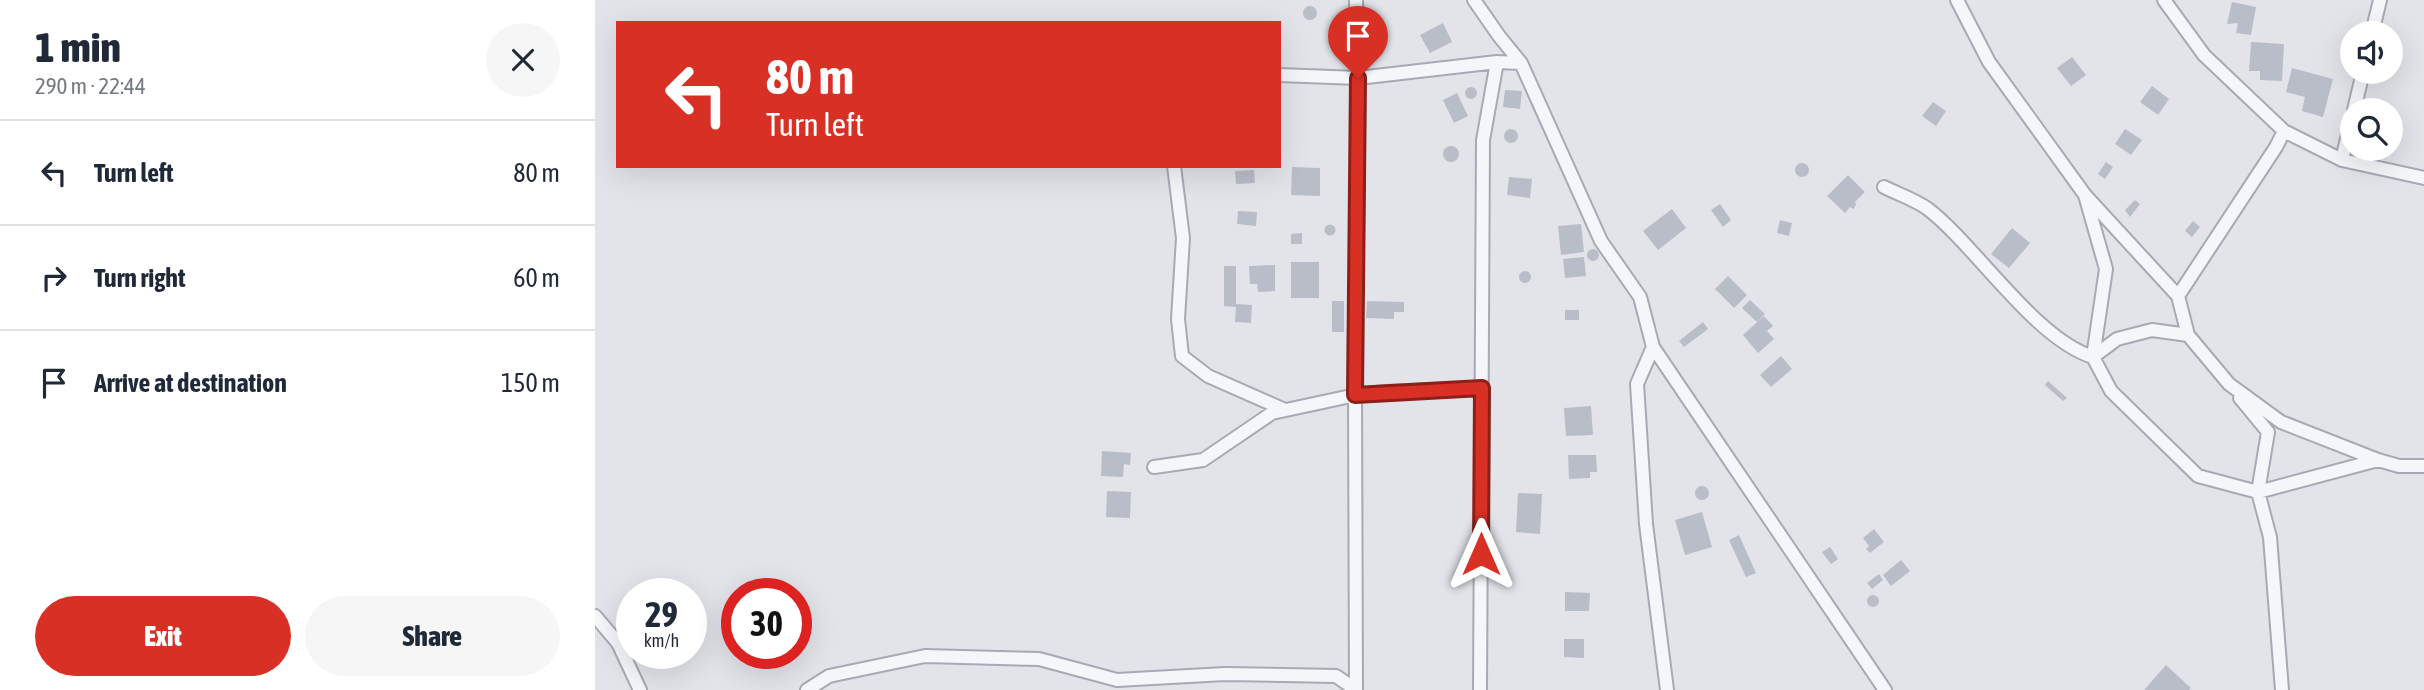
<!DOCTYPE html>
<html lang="en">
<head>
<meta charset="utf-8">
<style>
  :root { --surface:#fff; --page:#f6f6f7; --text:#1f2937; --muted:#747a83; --line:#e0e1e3; --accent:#d93025 }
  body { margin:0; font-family:"Asap Condensed",sans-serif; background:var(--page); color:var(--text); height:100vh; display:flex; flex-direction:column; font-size:26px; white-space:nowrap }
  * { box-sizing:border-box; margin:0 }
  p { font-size:23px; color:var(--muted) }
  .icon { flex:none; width:38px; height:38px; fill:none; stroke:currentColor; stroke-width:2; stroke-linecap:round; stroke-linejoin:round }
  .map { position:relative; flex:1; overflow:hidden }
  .panel { display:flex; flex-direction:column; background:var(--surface); width:595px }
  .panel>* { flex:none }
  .hud { position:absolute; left:21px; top:21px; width:665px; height:147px; border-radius:0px; box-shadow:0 7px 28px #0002; background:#d93025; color:#fff; overflow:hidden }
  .tools { position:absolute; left:1745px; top:21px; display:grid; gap:14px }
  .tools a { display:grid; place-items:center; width:63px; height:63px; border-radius:50%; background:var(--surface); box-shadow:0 7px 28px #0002; font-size:35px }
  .speed { position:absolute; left:21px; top:578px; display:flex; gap:14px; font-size:35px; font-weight:700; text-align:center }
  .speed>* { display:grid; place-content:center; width:91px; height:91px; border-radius:50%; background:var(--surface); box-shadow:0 7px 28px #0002; line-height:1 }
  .speed small { font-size:18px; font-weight:400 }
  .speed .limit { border:10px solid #d22; background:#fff; color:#111 }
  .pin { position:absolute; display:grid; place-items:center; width:60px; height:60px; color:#fff; margin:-72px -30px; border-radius:50% 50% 50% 0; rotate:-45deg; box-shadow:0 0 7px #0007 }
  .pin .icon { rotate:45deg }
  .me { position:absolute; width:77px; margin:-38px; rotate:0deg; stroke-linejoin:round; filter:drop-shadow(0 0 5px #0008) }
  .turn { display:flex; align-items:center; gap:24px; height:147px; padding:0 35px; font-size:32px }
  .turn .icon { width:91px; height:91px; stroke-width:2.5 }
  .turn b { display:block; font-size:49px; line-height:60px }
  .round { display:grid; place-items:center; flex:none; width:74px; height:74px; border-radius:37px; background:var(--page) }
  .headline { display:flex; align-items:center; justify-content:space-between; height:119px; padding:0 35px }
  h1 { font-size:42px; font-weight:800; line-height:52px }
  .button { display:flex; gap:14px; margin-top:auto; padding:14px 35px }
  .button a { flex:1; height:80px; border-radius:42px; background:var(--accent); color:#fff; font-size:28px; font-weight:800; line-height:80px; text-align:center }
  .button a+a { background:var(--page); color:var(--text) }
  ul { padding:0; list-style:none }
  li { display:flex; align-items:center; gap:21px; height:105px; padding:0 35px; border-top:2px solid var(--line) }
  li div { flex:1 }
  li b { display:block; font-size:26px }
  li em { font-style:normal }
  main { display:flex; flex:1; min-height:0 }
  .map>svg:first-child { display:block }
  .building { fill:#b9bdc7 }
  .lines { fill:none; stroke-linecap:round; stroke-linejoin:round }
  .street-casing { stroke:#a7aab4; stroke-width:16 }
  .street { stroke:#f5f6f9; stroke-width:12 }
  .route-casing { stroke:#8d1f18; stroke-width:18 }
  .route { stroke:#d93025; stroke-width:12 }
</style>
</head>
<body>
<main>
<section class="panel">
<div class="headline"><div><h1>1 min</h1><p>290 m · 22:44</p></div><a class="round"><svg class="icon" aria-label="close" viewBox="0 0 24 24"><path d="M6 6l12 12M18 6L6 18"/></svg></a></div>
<ul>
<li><svg class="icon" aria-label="left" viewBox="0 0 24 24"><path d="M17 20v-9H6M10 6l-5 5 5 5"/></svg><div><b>Turn left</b></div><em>80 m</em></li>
<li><svg class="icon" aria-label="right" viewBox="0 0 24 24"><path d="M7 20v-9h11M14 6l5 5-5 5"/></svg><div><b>Turn right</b></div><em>60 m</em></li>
<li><svg class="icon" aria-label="arrive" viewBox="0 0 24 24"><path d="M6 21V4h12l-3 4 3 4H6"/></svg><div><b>Arrive at destination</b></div><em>150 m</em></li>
</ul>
<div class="button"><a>Exit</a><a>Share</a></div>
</section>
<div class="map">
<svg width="1829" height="690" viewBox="0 0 1829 690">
  <rect width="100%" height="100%" fill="#e2e4ea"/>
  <!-- building -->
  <path class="building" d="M1637 2 1661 7 1656 35 1641 33 1643 23 1632 24Z
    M708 13a7 7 0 1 1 14 0a7 7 0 1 1-14 0Z
    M848 23 857 42 835 53 825 35Z
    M1656 42 1689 44 1687 81 1665 80V71H1654Z
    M1477 57 1491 75 1476 86 1462 68Z
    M1697 68 1738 79 1728 117 1707 111 1710 97 1691 92Z
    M1557 86 1574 99 1563 115 1545 102Z
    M870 93a6 6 0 1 1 12 0a6 6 0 1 1-12 0Z
    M910 90 927 91 925 109 908 107Z
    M862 93 873 116 859 123 848 100Z
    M1338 102 1351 111 1341 126 1327 116Z
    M909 136a7 7 0 1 1 14 0a7 7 0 1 1-14 0Z
    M1530 129 1547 140 1536 155 1520 144Z
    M848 154a8 8 0 1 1 16 0a8 8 0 1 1-16 0Z
    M1511 162 1518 167 1510 179 1503 174Z
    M1200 170a7 7 0 1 1 14 0a7 7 0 1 1-14 0Z
    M697 167 725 168V196L696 195Z
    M659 170 660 183 641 184 640 171Z
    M1253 175 1270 192 1260 202 1261 205 1258 209 1255 207 1250 213 1232 196Z
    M914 177 937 179 935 198 912 195Z
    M1540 200 1545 204 1535 217 1530 210Z
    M1125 204 1136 220 1128 227 1116 210Z
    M1077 209 1091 228 1063 250 1048 231Z
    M643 211 662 212 661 226 642 224Z
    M1185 220 1197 223 1194 236 1182 233Z
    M1598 221 1605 227 1597 237 1590 231Z
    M986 224 989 252 966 255 963 226Z
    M729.5 230a5.5 5.5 0 1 1 11 0a5.5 5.5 0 1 1-11 0Z
    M1417 228 1435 243 1414 268 1396 254Z
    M707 233V244H696V234Z
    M992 255a6 6 0 1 1 12 0a6 6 0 1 1-12 0Z
    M989 257 991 276 970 278 968 259Z
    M696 262H724V298H696Z
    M680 265V291L663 292 662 284H655L654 266Z
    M629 266H641V304L657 305 656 323 640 322 641 307 629 306Z
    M924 277a6 6 0 1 1 12 0a6 6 0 1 1-12 0Z
    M1133 276 1152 295 1139 308 1120 289Z
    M1155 300 1170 314 1162 322 1147 308Z
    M737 301H749V332H737Z
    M772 301 809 302V312H799V319L771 318Z
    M970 310H984V320H970Z
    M1169 316 1178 326 1172 331 1179 339 1163 353 1148 335Z
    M1108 322 1113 329 1089 347 1084 341Z
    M1186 356 1197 369 1176 387 1165 375Z
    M1453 381 1472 398 1468 401 1450 385Z
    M996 406 998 435 971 436 969 408Z
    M507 451 536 453 535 465 529 464 528 477 506 476Z
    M973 455H1001L1002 472H995V478L974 479Z
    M1100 493a7 7 0 1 1 14 0a7 7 0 1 1-14 0Z
    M512 491 536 492 535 518 511 517Z
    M923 493 947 494 945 534 921 532Z
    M1107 512 1117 547 1090 555 1080 520Z
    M1279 529 1289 542 1275 553 1271 549 1274 546 1268 538Z
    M1144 535 1161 573 1151 577 1134 540Z
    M1235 547 1243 559 1236 564 1227 552Z
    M1306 560 1315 571 1296 586 1288 575Z
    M1284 574 1288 580 1277 589 1272 583Z
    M970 592 995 593 994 611H970Z
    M1272 601a6 6 0 1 1 12 0a6 6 0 1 1-12 0Z
    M969 639H989V658L969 657Z
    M1571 665 1596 688 1594 690H1549Z"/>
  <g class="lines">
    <defs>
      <path id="street" d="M879 0 904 36 926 63
        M1362 0 1394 62 1490 195 1583 296 1593 335
        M1569 0 1609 55 1689 131 1747 160 1829 178
        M1777 33 1785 0
        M684 75 763 78 761 0
        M1759 110 1768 72
        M1747 160 1757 117
        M579 166 588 238 583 319 587 356 613 376 690 410
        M1289 187C1303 194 1321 200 1333 209 1382 247 1440 339 1498 357L1522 339 1557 330 1593 335 1634 384 1686 422 1783 460 1804 466H1829
        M1490 195 1511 269 1498 357 1516 391 1603 476 1663 492 1783 460
        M1583 296 1681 147 1689 131
        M1058 347 1042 384 1051 524 1072 690
        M1645 398 1673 432 1663 492 1675 537 1687 690
        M559 467 608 460 677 413 756 396 790 392 887 388
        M0 616 23 643 45 690
        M212 690 234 676 330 656 444 659 522 680 630 674 741 676 761 690
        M761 690 760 395 763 78 902 62 926 63 1006 241 1045 297 1058 347 1290 690
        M885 690 888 140 902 62"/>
    </defs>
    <!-- street casing -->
    <use href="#street" class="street-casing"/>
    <!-- street -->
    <use href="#street" class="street"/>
  </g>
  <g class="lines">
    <defs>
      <path id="route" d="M763 78 760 395 887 388 886 554"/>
    </defs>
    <!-- route casing -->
    <use href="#route" class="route-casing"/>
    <!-- route -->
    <use href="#route" class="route"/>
  </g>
</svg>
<div class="tools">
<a><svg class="icon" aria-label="sound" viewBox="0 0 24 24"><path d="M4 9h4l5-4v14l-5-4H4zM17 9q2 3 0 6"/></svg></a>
<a><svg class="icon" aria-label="search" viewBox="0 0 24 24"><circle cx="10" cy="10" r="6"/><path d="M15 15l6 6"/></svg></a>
</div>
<div class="speed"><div>29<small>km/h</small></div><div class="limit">30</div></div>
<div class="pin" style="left:763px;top:78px;background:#d93025"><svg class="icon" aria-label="arrive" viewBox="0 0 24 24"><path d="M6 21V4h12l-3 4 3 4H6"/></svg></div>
<svg class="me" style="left:886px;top:554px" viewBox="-20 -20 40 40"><path d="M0-17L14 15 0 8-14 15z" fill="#d93025" stroke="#fff" stroke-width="4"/></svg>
<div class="hud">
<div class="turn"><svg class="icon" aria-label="left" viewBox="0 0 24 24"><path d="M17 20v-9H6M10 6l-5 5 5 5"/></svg><div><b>80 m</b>Turn left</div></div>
</div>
</div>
</main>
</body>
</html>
